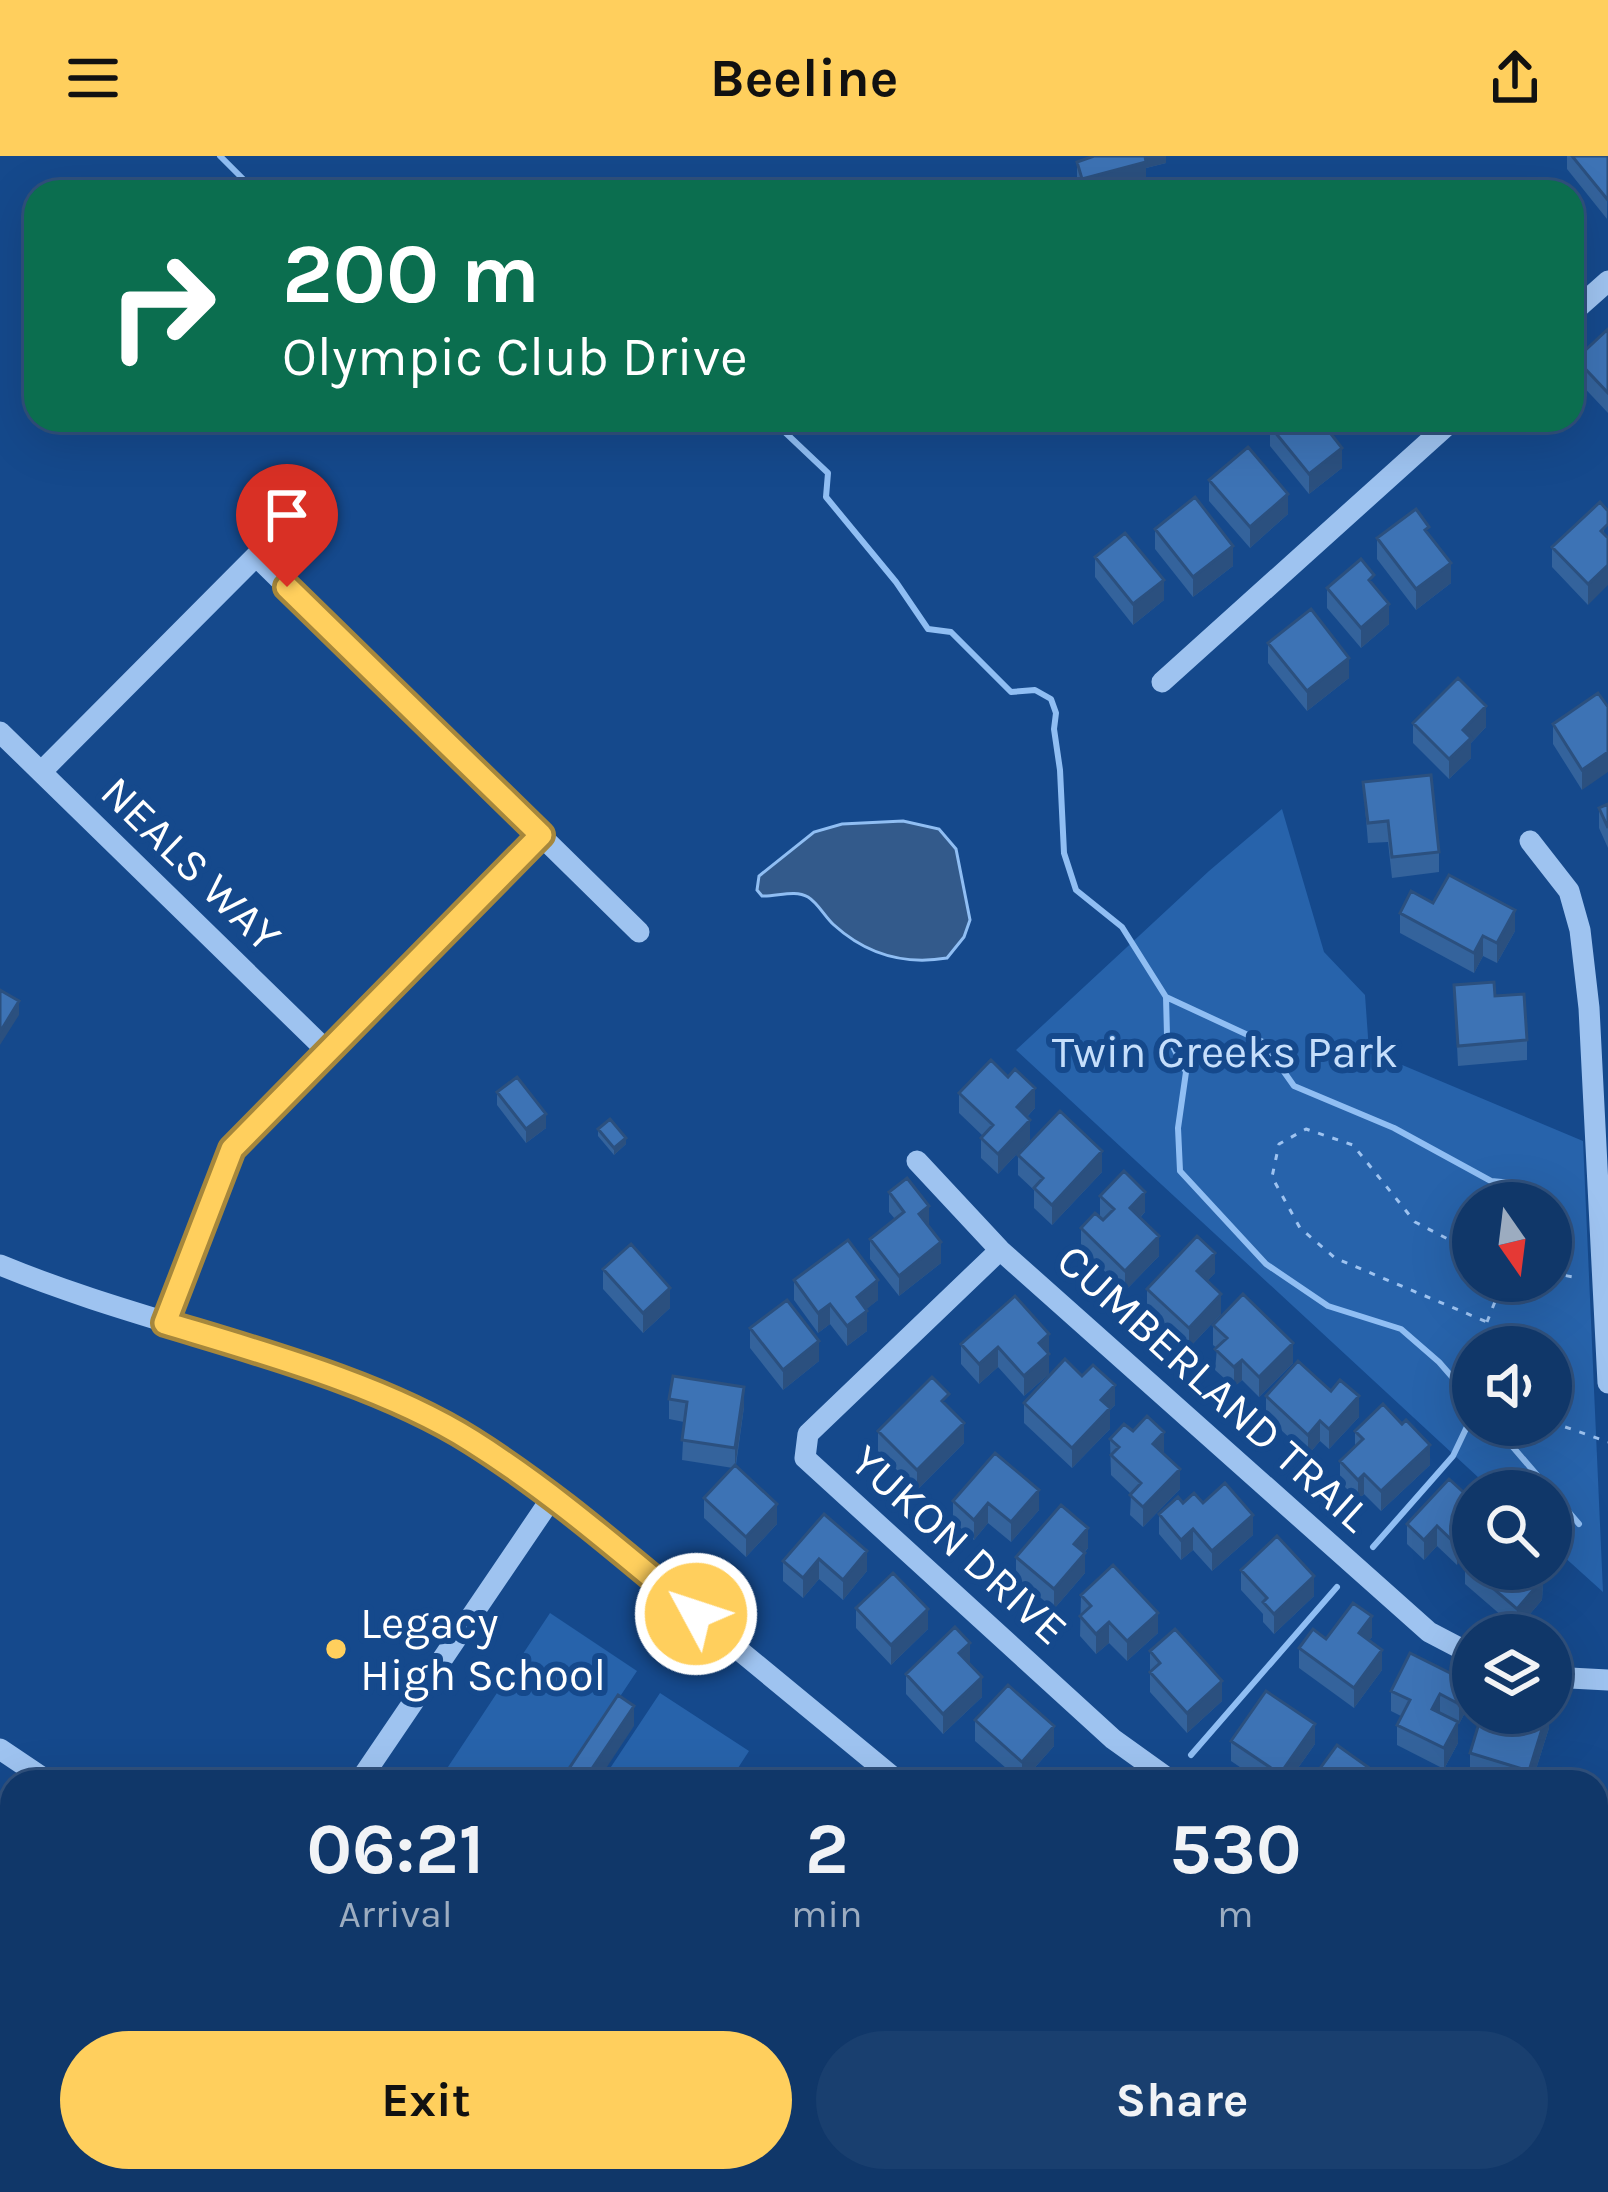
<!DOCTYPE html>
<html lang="en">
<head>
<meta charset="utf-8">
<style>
  :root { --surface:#103769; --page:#193f6f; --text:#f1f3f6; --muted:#9cacc0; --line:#30517d; --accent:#ffcf5d }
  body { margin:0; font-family:Karla,sans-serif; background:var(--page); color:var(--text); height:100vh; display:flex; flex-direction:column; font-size:45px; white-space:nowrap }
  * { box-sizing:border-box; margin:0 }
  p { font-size:39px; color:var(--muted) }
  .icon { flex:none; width:66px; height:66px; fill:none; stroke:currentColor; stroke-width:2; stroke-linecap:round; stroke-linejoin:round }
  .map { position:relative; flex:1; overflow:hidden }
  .side { position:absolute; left:0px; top:1614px; width:1608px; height:423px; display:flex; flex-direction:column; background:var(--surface); border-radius:36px 36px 0 0; box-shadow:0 12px 48px #0002,0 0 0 3px var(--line) }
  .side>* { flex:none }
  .guide { position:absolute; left:24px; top:24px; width:1560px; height:252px; border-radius:36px; box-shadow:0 12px 48px #0002,0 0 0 3px var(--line); background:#0b6e4f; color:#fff; overflow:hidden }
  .needle { width:78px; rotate:166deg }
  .buttons { position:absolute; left:1452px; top:1026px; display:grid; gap:24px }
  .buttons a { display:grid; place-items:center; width:120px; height:120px; border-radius:50%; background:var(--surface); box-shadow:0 12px 48px #0002,0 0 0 3px var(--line); font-size:60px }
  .pin { position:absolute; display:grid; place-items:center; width:102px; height:102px; color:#fff; margin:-123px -51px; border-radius:50% 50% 50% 0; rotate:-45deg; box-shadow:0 0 12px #0007 }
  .pin .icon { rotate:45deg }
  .me { position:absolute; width:132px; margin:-66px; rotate:310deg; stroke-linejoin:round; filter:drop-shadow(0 0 9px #0008) }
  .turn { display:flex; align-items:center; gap:42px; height:252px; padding:0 60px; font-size:54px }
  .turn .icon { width:156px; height:156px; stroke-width:2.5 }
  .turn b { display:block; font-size:84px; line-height:102px }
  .eta { display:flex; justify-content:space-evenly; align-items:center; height:204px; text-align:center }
  .eta b { font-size:72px; font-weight:700; line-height:84px }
  .button { display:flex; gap:24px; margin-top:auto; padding:24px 60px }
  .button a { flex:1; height:138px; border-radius:72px; background:var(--accent); color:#111; font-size:48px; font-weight:700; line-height:138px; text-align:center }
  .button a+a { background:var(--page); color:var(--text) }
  header { display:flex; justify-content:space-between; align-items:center; height:156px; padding:0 60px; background:var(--accent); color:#111; font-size:54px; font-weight:700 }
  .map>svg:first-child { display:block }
  .green { fill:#2763ab; fill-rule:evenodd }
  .water { fill:#335a8b; stroke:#90bef3; stroke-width:3 }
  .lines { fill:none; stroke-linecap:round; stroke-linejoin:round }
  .stream { stroke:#90bef3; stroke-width:6 }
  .path { stroke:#9ec3f0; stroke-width:3; stroke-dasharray:6 9; stroke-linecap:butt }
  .minor { stroke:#9ec3f0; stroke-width:21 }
  .wall { fill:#34639c }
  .shaded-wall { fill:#2b507f }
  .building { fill:#3d73b5; stroke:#2b507f; stroke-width:3 }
  .route-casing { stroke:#a6873c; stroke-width:30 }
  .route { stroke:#ffcf5d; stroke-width:21 }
  .poi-dot { fill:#ffcf5d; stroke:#15498c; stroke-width:4.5 }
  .labels { text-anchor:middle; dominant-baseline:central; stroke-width:12; stroke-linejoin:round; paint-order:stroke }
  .street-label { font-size:45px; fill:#fff; stroke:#15498c }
  .park-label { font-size:45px; fill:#c5defb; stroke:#15498c }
  .poi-label { font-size:45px; fill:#fff; stroke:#15498c; text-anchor:start }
</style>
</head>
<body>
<header><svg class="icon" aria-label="menu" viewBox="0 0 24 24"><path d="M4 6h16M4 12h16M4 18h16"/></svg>Beeline<svg class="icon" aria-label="share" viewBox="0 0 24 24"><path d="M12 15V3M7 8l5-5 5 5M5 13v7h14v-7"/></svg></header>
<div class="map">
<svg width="1608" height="2036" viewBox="0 0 1608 2036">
  <rect width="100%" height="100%" fill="#15498c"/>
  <!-- green -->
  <path class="green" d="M1282 653 1324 796 1365 839 1369 895 1583 985 1603 1436 1551 1389V1335H1493L1016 894 1209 715ZM1551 1047V1125H1473V1047ZM1551 1191V1269H1473V1191Z
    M550 1457 637 1515 563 1626H438Z
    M660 1537 749 1595 729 1626H601Z"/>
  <!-- water -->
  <path class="water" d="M903 665 939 673 956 693 970 764 964 781 947 802C905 809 866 798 834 769 825 761 818 747 808 741 795 733 776 741 762 740L757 734 759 720 814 676 842 668Z"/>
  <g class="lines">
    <!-- stream -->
    <path class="stream" d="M220 0 256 36
      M772 264 828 317 826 341 896 426 928 473 951 476 1011 536 1035 534 1051 543 1056 557 1054 573 1060 614 1064 697 1076 734 1122 771 1166 841 1167 879 1186 916 1178 972 1180 1015 1266 1108 1328 1150 1401 1173 1439 1206 1473 1245
      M1166 841 1263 886 1294 930 1394 972 1491 1025 1524 1028
      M1494 1269 1579 1368
      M1373 1391 1453 1300 1473 1258
      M1191 1599 1337 1431"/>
    <!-- path -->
    <path class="path" d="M1473 1096 1415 1066 1353 989 1306 973 1279 988 1272 1021 1300 1072 1335 1102 1487 1166 1489 1191
      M1551 1117 1579 1122
      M1487 1166 1503 1125
      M1551 1266 1608 1286"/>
    <!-- minor -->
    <path class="minor" d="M1572 157 1608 125
      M1162 526 1453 264
      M0 576 328 896
      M41 616 256 400 639 776
      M1530 685 1569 735 1580 774 1589 852 1608 1227
      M917 1005 1000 1094 1429 1476 1473 1499
      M1000 1094 808 1278 805 1302 1113 1583 1173 1626
      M0 1109C140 1167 294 1193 431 1262 519 1306 591 1371 666 1434 743 1498 821 1562 899 1626
      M165 1167 232 993 541 679
      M1551 1521 1608 1524
      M0 1593 49 1626
      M359 1626 553 1340
      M0 1798 12 1781
      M1596 1812H1608
      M0 1868 12 1876
      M490 2025 500 2036
      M561 2025 572 2036
      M1548 2025 1580 2036
      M222 2036 242 2025
      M646 2036 650 2025
      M1601 2036 1608 2009"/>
  </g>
  <!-- wall -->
  <path class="wall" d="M1089 0H1166V7L1146 12V26L1108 36H1080L1077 26V6L1089 2Z
    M1567 0H1608L1607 63 1567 13Z
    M1608 173V257L1576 223V203Z
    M1270 270 1342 312 1309 338 1270 290Z
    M1209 324 1288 358 1250 392 1209 345Z
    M1608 355 1588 449 1552 411V391Z
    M1155 373 1233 410 1193 441 1155 393Z
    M1429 379 1451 427 1416 454 1377 403V382Z
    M1095 401 1164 444 1133 469 1095 421Z
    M1374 430 1389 468 1361 492 1327 452V432Z
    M1268 487 1349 522 1307 555 1268 507Z
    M1598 537 1582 634 1553 588V568Z
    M1413 567 1486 571 1471 587V602L1449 623 1413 587Z
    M1363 626 1439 696V716L1392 722 1388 686 1368 687Z
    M1608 648V692L1599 672V652Z
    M1433 747 1515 775 1497 807 1483 800 1474 817 1400 777V757Z
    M1454 829 1495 840 1527 884V904L1458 910Z
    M497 936 546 972 526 987 497 949Z
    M959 937 1035 952 1027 961 1030 984 998 1018 981 1002V982L983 980 959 957Z
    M598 973 626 988 614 999 598 980Z
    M1018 999 1102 1016 1052 1069 1034 1052V1034L1018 1019Z
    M889 1036 929 1071 941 1107 899 1140 870 1103V1083L895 1063 889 1056Z
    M1100 1040 1145 1056 1140 1062 1159 1100 1125 1135 1081 1092V1072L1104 1064 1100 1060Z
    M603 1113 670 1152 643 1177 603 1133Z
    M1215 1117 1207 1125 1221 1158 1189 1192 1147 1153V1133Z
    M794 1124 878 1144 866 1153 867 1175 847 1190 830 1168 818 1177 794 1144Z
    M1213 1169 1293 1207 1259 1241 1242 1224 1234 1231 1215 1214 1217 1192 1213 1189Z
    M750 1172 819 1205 783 1234 750 1192Z
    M1049 1178V1218L1024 1240 998 1211 979 1228 961 1208V1188Z
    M1266 1240 1359 1261 1329 1293 1320 1285 1308 1299 1266 1260Z
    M669 1243 744 1251 736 1309 777 1368 746 1401 704 1362V1342L733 1312 682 1304 684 1266 669 1263Z
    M1024 1247 1115 1249 1110 1254V1273L1072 1312 1024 1267Z
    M949 1252 964 1287 917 1334 878 1295V1275Z
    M1133 1275 1164 1296 1163 1297 1180 1333 1143 1371 1130 1359 1131 1338 1111 1319 1110 1283Z
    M1355 1275 1430 1309 1381 1355 1364 1338 1358 1344 1340 1326V1305L1355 1291Z
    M995 1297 1039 1354 1011 1386 988 1367 974 1384 953 1365V1345Z
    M1473 1345 1457 1409 1437 1390 1424 1404 1407 1388V1368Z
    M1183 1347H1203L1253 1379 1212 1415 1193 1394 1181 1404 1159 1378V1358Z
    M1088 1392 1085 1396V1417L1054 1453 1016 1421V1401Z
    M867 1395V1415L843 1444 819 1423 803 1442 783 1425V1405Z
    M1465 1408 1544 1413 1542 1444 1517 1473 1465 1428Z
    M1241 1414 1314 1440 1274 1478 1263 1466V1458L1241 1434Z
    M1081 1439 1158 1477 1127 1505 1109 1487 1096 1498 1080 1480Z
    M856 1452 928 1473 891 1509 856 1472Z
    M1372 1481 1369 1484 1382 1514 1354 1552 1299 1512V1492L1326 1483Z
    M1150 1495 1222 1545 1187 1577 1150 1536Z
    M1410 1497 1470 1547 1459 1568 1458 1567V1587L1444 1613 1397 1589V1569L1401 1560 1391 1555V1535Z
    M970 1507 982 1541 943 1578 906 1538V1518Z
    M1549 1557V1572L1532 1626H1500L1470 1617V1597Z
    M975 1564 1054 1590 1022 1626 975 1585Z
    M1231 1585 1315 1588 1288 1626H1262L1231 1605Z
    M1123 2025H1177V2031L1172 2036H1129L1123 2030Z"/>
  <!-- shaded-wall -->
  <path class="shaded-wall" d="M1143 0H1166V7L1146 12V26L1108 36H1082V23Z
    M1342 292V312L1309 338V318Z
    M1288 338V358L1250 392V371Z
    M1233 390V410L1193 441V421Z
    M1451 407V427L1416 454V433Z
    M1608 409V429L1588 449V428Z
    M1164 424V444L1133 469V448Z
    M1389 448V468L1361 492V472Z
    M1349 502V522L1307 555V535Z
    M1486 550V571L1471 587V602L1449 623V603L1463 574Z
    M1608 596V616L1582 634V614Z
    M1515 754V775L1497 807V787Z
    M1483 780V800L1474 817V797Z
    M19 845V859L0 889V876Z
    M1035 932V952L1017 971V951Z
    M546 958V972L526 987V973Z
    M1030 964V984L998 1018V998Z
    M626 982V988L614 999V992Z
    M1102 995V1016L1052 1069V1049Z
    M1145 1036V1056L1130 1072V1052Z
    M929 1050V1071L919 1058Z
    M1159 1080V1100L1125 1135V1115Z
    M941 1086V1107L899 1140V1120Z
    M1215 1097V1117L1197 1136V1115Z
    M878 1124V1144L857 1161V1141Z
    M670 1132V1152L643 1177V1157Z
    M1221 1138V1158L1189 1192V1172Z
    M830 1148V1168L818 1177V1157Z
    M867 1155V1175L847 1190V1170Z
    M1049 1178V1218L1024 1240V1220L1039 1187Z
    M819 1185V1205L783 1234V1214Z
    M1293 1187V1207L1259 1241V1221Z
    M998 1191V1211L979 1228V1208Z
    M1242 1204V1224L1234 1231V1211Z
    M1115 1229V1249L1110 1254V1273L1072 1312V1292L1101 1244Z
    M744 1231V1251L735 1312V1292Z
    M1359 1240V1261L1329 1293V1273Z
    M1320 1265V1285L1308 1299V1279Z
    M964 1267V1287L917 1334V1314Z
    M1164 1276V1296L1153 1308V1288Z
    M1430 1289V1309L1381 1355V1335Z
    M1180 1313V1333L1143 1371V1351Z
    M1364 1318V1338L1358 1344V1324Z
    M1039 1334V1354L1011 1386V1366Z
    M988 1347V1367L974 1384V1364Z
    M777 1348V1368L746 1401V1381Z
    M1253 1359V1379L1212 1415V1395Z
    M1437 1370V1390L1424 1404V1384Z
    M1088 1372V1392L1074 1408V1388Z
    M1473 1372V1392L1457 1409V1389Z
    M1193 1373V1394L1181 1404V1384Z
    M867 1395V1415L843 1444V1424Z
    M1085 1397V1417L1054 1453V1433Z
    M819 1403V1423L803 1442V1422Z
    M1539 1413H1544L1542 1444 1517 1473V1453Z
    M1314 1420V1440L1274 1478V1458Z
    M928 1453V1473L891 1509V1489Z
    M1158 1457V1477L1127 1505V1485Z
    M1372 1460V1481L1359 1497V1477Z
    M1109 1466V1487L1096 1498V1478Z
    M970 1487V1507L959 1497Z
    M1382 1494V1514L1354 1552V1532Z
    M982 1521V1541L943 1578V1558Z
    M1222 1525V1545L1187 1577V1557Z
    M1470 1527V1547L1459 1568V1548Z
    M1440 1538V1558L1432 1553Z
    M634 1550V1570L597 1626H583Z
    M1547 1557H1549V1572L1532 1626H1529V1615Z
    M1458 1566V1587L1444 1613V1592Z
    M1315 1568V1588L1288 1626H1280V1618Z
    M1054 1570V1590L1022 1626V1606Z
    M109 2025H121L115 2036H102Z
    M1163 2025H1177V2031L1172 2036H1152Z"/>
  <!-- building -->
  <path class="building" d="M1094 0H1145L1146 6 1082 23 1077 6Z
    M1572 0H1608V42L1607 43Z
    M1608 173V237L1576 203Z
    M1278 264H1320L1342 292 1309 318 1270 270Z
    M1248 291 1288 338 1250 371 1209 324Z
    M1195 341 1233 390 1193 421 1155 373Z
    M1600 346 1608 355V368L1601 375 1608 382V409L1588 428 1552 391Z
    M1416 353 1429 371 1425 374 1451 407 1416 433 1377 382Z
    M1125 377 1164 424 1133 448 1095 401Z
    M1361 403 1374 419 1369 424 1389 448 1361 472 1327 432Z
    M1311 453 1349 502 1307 535 1268 487Z
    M1458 522 1486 550 1463 574 1471 582 1449 603 1413 567Z
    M1598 537 1608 551V596L1582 614 1553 568Z
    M1431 619 1439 696 1392 701 1388 665 1368 667 1363 626Z
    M1608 648V672L1599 652Z
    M1449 719 1515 754 1497 787 1483 780 1474 797 1400 757 1411 735 1433 747Z
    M1494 826 1495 840 1524 838 1527 884 1458 890 1454 829Z
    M0 834 19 845 0 876Z
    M991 904 1008 921 1015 913 1035 932 1017 951 1030 964 998 998 981 982 993 969 959 937Z
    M517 921 546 958 526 973 497 936Z
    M1060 955 1102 995 1052 1049 1034 1032 1043 1022 1018 999Z
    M610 963 626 982 614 992 598 973Z
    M1124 1015 1145 1036 1130 1052 1159 1080 1125 1115 1081 1072 1095 1057 1103 1064 1114 1053 1100 1040Z
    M907 1022 929 1050 919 1058 941 1086 899 1120 870 1083 904 1056 889 1036Z
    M1197 1080 1215 1097 1197 1115 1221 1138 1189 1172 1147 1133Z
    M848 1084 878 1124 857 1141 867 1155 847 1170 830 1148 818 1157 794 1124Z
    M631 1088 670 1132 643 1157 603 1113Z
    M1243 1138 1293 1187 1259 1221 1242 1204 1234 1211 1215 1193 1227 1182 1213 1169Z
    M1015 1140 1049 1178 1039 1187 1049 1198 1024 1220 998 1191 979 1208 961 1188Z
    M787 1144 819 1185 783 1214 750 1172Z
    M1065 1203 1082 1220 1093 1209 1115 1229 1101 1244 1110 1252 1072 1292 1024 1247Z
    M1298 1205 1331 1235 1340 1224 1359 1240 1329 1273 1320 1265 1308 1279 1266 1240Z
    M673 1220 744 1231 735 1292 682 1284 687 1246 669 1243Z
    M932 1221 949 1238 942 1245 964 1267 917 1314 878 1275Z
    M1383 1248 1402 1268 1406 1264 1430 1289 1381 1335 1364 1318 1358 1324 1340 1305 1363 1283 1355 1275Z
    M1147 1260 1164 1276 1153 1288 1180 1313 1143 1351 1130 1339 1141 1327 1111 1299 1119 1291 1110 1283 1124 1268 1133 1275Z
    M995 1297 1039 1334 1011 1366 988 1347 974 1364 953 1345Z
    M735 1309 777 1348 746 1381 704 1342Z
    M1449 1323 1473 1345V1372L1457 1389 1437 1370 1424 1384 1407 1368Z
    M1225 1327 1253 1359 1212 1395 1193 1373 1181 1384 1159 1358 1178 1341 1183 1347 1194 1337 1203 1347Z
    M1061 1349 1088 1372 1074 1388 1085 1397 1054 1433 1016 1401Z
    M824 1358 867 1395 843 1424 819 1403 803 1422 783 1405Z
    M1277 1380 1314 1420 1274 1458 1263 1446 1267 1442 1241 1414Z
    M1473 1399V1413H1539L1534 1418 1542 1424 1517 1453 1465 1408Z
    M1113 1409 1158 1457 1127 1485 1109 1466 1096 1478 1080 1460 1091 1450 1081 1439Z
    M893 1417 928 1453 891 1489 856 1452Z
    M1353 1447 1372 1460 1359 1477 1382 1494 1354 1532 1299 1492 1313 1473 1326 1483Z
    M955 1471 970 1487 959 1497 982 1521 943 1558 906 1518Z
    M1175 1473 1222 1525 1187 1557 1150 1516 1160 1507 1150 1495Z
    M1410 1497 1470 1527 1459 1548 1440 1538 1432 1553 1458 1566 1444 1592 1397 1569 1410 1544 1391 1535Z
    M1008 1529 1054 1570 1022 1606 975 1564Z
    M1266 1535 1315 1568 1280 1618 1231 1585Z
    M618 1539 634 1550 583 1626H560Z
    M1482 1557H1547L1529 1615 1470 1597Z
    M1337 1589 1389 1626H1310Z
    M0 1937 12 1945V2025H109L102 2036H0Z
    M1138 2025H1163L1152 2036H1149Z"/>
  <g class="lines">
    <defs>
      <path id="route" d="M287 431 541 679 232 993 165 1167C264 1197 385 1230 472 1285 553 1336 623 1398 696 1458"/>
    </defs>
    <!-- route casing -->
    <use href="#route" class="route-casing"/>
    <!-- route -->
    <use href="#route" class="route"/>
  </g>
  <!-- markers -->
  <circle class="poi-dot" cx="336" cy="1493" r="12"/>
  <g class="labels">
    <!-- street labels -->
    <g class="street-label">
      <text transform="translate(191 708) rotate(44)">NEALS WAY</text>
      <text transform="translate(1214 1232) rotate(42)">CUMBERLAND TRAIL</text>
      <text transform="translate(959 1389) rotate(42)">YUKON DRIVE</text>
    </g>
    <!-- park labels -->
    <g class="park-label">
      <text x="1225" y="896">Twin Creeks Park</text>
    </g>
    <!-- poi labels -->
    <g class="poi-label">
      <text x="360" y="1467">Legacy<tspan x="360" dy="52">High School</tspan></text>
    </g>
  </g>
</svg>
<div class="buttons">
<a><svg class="needle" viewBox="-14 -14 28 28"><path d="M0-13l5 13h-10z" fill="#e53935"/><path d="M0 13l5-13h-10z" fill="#9cacc0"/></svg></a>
<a><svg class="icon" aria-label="sound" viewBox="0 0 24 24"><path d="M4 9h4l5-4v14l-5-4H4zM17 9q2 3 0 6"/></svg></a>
<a><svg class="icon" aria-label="search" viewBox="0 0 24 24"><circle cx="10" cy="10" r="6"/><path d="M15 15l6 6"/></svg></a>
<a><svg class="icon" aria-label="layers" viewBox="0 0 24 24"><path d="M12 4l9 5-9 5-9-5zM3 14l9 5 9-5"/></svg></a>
</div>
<div class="pin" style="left:287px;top:431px;background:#d93025"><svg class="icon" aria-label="arrive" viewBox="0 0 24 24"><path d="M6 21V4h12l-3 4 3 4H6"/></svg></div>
<svg class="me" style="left:696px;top:1458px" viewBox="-20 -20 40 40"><circle r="17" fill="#ffcf5d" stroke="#fff" stroke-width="3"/><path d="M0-11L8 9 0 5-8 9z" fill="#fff"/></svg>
<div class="guide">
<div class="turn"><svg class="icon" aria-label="right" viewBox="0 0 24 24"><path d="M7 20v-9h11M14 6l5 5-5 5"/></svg><div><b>200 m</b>Olympic Club Drive</div></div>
</div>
<section class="side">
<div class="eta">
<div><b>06:21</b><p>Arrival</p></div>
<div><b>2</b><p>min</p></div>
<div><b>530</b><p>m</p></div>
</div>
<div class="button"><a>Exit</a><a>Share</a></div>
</section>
</div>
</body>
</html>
